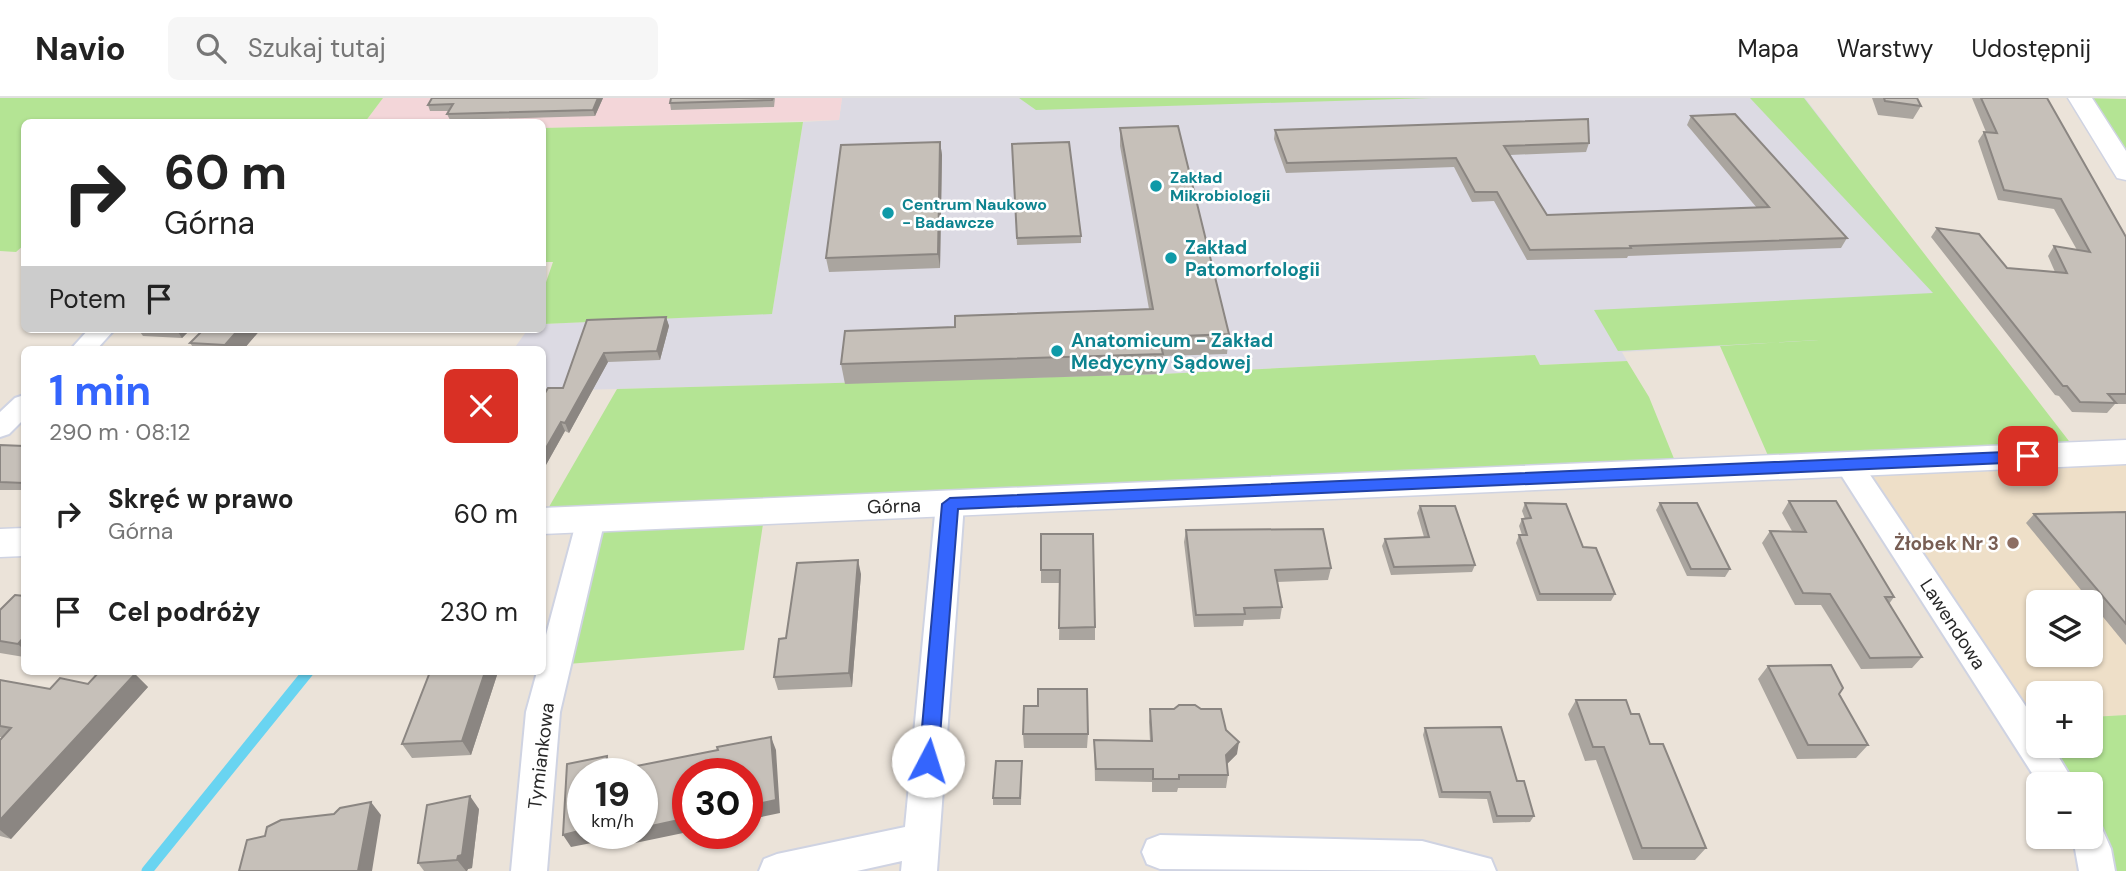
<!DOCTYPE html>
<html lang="pl">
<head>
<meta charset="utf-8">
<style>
  :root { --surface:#fff; --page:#f6f6f6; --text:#222; --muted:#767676; --line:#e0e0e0; --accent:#3465fd }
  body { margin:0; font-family:"DM Sans",sans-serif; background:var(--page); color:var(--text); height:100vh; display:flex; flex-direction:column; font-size:26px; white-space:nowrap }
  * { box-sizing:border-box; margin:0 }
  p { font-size:23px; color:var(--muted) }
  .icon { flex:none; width:38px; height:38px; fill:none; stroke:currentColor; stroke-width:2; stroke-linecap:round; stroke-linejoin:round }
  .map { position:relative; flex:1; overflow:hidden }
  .sheet { position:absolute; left:21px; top:248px; width:525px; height:329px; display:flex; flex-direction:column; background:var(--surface); border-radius:10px; box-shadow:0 2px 5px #0004 }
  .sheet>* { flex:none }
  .banner { position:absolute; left:21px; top:21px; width:525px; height:214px; border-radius:10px; box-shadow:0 2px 5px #0004; background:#fff; color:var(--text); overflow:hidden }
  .buttons { position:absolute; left:2026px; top:492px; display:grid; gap:14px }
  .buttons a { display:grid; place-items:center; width:77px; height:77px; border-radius:10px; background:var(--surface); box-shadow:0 2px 5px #0004; font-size:35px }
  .speed { position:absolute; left:567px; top:660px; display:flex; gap:14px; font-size:35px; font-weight:700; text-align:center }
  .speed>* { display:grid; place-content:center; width:91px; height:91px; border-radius:50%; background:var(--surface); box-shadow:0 2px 5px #0004; line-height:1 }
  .speed small { font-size:18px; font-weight:400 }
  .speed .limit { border:10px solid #d22; background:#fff; color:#111 }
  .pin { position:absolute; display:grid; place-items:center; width:60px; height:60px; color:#fff; margin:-30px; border-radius:14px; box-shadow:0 4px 10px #0006 }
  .me { position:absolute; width:77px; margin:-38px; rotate:5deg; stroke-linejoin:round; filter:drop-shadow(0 0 5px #0008) }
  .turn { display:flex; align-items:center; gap:24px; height:147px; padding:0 28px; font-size:32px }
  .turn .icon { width:91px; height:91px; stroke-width:2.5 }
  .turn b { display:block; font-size:49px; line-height:60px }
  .then { display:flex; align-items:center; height:66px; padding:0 28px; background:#0003; gap:14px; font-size:26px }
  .round { display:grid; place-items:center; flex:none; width:74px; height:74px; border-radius:10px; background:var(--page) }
  .summary { display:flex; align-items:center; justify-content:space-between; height:119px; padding:0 28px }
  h1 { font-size:42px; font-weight:700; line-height:52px; color:var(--accent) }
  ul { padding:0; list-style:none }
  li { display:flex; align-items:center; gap:21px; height:98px; padding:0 28px }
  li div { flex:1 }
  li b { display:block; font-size:26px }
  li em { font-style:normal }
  header { display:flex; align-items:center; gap:42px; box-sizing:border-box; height:98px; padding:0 35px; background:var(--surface); border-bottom:2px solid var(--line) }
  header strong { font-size:33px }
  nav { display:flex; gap:38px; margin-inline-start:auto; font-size:24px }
  .search { width:490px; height:63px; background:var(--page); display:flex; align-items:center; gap:18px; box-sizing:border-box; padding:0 24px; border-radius:10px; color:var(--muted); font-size:26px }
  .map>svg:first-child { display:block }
  .industrial { fill:#dcdae3 }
  .education { fill:#eedfc8; fill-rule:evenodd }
  .medical { fill:#f3d6d9 }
  .green { fill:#b4e494 }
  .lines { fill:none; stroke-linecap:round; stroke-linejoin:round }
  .stream { stroke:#69d4f1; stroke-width:11 }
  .minor-casing { stroke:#cfd3e2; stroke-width:4 }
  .tertiary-casing { stroke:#cfd3e2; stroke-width:3 }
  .minor { fill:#fff; fill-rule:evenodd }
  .tertiary { fill:#fff; fill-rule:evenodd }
  .wall { fill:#aaa59f }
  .shaded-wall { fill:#8b8682 }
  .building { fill:#c6c0b9; stroke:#8b8682; stroke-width:2 }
  .route { fill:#3465fd; stroke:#2242a4; stroke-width:2 }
  .culture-dot { fill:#0f9aa8; stroke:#fff; stroke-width:2.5 }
  .education-dot { fill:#8d6e63; stroke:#fff; stroke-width:2.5 }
  .labels { text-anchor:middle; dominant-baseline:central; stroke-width:5; stroke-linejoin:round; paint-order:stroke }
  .far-culture-label { font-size:16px; font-weight:bold; fill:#0d838f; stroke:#fff; text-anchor:start }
  .culture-label { font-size:19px; font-weight:bold; fill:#0d838f; stroke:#fff; text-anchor:start }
  .street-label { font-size:19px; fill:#282828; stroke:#fff }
  .education-label { font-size:19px; font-weight:bold; fill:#785e54; stroke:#fff; text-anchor:end }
</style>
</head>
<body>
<header>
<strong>Navio</strong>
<div class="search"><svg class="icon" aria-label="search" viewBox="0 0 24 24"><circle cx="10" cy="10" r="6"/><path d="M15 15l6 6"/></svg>Szukaj tutaj</div>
<nav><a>Mapa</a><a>Warstwy</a><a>Udostępnij</a></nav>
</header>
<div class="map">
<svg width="2126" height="773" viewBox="0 0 2126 773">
  <rect width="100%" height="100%" fill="#ebe3d9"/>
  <!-- industrial -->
  <path class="industrial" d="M842 0H1805L1982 233 1622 254 1627 263 1540 267 1534 257 1162 276 543 293 542 252H513L528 231H542L543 226 772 215 803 24 839 22Z"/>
  <!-- education -->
  <path class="education" d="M2126 354V617L2091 619V595H2039V622L2017 624 1848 366ZM2039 504H2091V556H2039Z"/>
  <!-- medical -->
  <path class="medical" d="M383 0H842L839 22 543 30 542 24H365Z"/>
  <!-- green -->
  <path class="green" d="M0 0H383L365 24H24V147L16 154 0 153Z
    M1019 0H1432L1036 12Z
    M1750 0H1804L2079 356 1773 369 1720 248 1819 242 1618 253 1594 212 1933 195Z
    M2080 0 2126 1V74Z
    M803 24 772 216 543 226V193L553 164H543L542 30Z
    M1535 257 1540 267 1627 263 1649 299 1679 373 765 413 744 552 555 567 591 422 542 421 617 291 1162 276Z
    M2126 617V773H2097L2091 738V686H2058L2017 624 2039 622V648H2091V619Z"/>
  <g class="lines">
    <!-- stream -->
    <path class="stream" d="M147 773 308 574"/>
    <defs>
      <path id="minor" d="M89 231H115L96 252H70Z
        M24 297V321L9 336 0 339V314L15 300Z
        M1848 356 1858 359 2039 628V648H2052L2075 686H2039L1834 366 1838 359Z
        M950 396 960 399 964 406 937 773H901L902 763 857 773H759L764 761 777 756 905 729 936 406 940 399Z
        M591 410 601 413 605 421 560 614 547 773H511L526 614 537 574H542V552L577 421 581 413Z
        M2091 723 2100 726 2111 751 2115 773H2079L2075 751 2069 738H2091Z
        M1160 737 1422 743 1491 761 1496 773 1160 771 1147 766 1142 754 1147 742Z"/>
      <path id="tertiary" d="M2068 0H2092L2126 53V82L2117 80Z
        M2126 342V366L542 436V410Z
        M24 430V458L0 459V431Z"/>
    </defs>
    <!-- minor casing -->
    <use href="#minor" class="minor-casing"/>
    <!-- tertiary casing -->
    <use href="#tertiary" class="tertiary-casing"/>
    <!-- minor -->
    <use href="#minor" class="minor"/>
    <!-- tertiary -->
    <use href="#tertiary" class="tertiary"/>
  </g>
  <!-- wall -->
  <path class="wall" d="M432 0H603L595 18 450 22 447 16 449 13H430L428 7Z
    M775 0 774 9 671 12 670 5Z
    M1872 0H1917L1921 8 1913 21 1878 17Z
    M1972 0H2047L2126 139V306H2115L2107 315 2072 314 2059 298 2055 297 1931 139 1937 130 2007 170 2055 174 2048 158 2054 148 2077 152 2054 111 1998 102 1978 43 1984 34H1986Z
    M1691 18 1847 140 1841 150 1628 158 1627 160 1527 162 1494 103 1472 104 1454 69 1286 75 1274 41 1275 32 1589 45 1586 54 1510 57 1547 117 1757 110 1687 27Z
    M1120 30 1229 236 1227 256 1163 258 1162 276 845 286 841 266 1149 211 1120 48Z
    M940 44 942 57 940 170 829 174 826 160Z
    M1012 46 1081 138V145L1017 147Z
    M666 219 669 228 660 262 608 264 569 335 565 333 542 374 563 290 587 222Z
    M138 231H191L182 240 143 238Z
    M261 231 243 252H195L190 245Z
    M0 347 24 348V392H0Z
    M1789 403 1894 499 1889 506 1922 559 1912 570 1861 571 1821 507H1795L1762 445 1770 433H1792L1782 415Z
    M1525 405 1583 449 1615 496 1611 503H1537L1516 445 1519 437H1522L1519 428 1522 421H1525L1522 413Z
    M1660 405 1730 471 1725 479 1687 478 1656 412Z
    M1420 408 1475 467 1472 474 1391 477 1382 448 1385 441 1424 439 1417 415Z
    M2126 414V547L2026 425 2034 416Z
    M1186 432 1331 470 1328 482 1277 484 1282 509 1280 521 1244 522 1243 528 1194 529 1184 444Z
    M1041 436 1095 529V542H1059L1060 485H1041Z
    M861 476 852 589 778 592 774 579 786 540Z
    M24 498V559L0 555V512Z
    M1768 568 1839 596 1868 647 1856 660 1797 661 1758 581Z
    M430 574H498L471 657 412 660 402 646Z
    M135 576 148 589 11 741 0 738V642L2 639H0V582L50 591 88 586Z
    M1576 602 1631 616 1650 646 1706 750 1695 762H1633L1596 662 1585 663 1568 616Z
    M1150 611 1226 632 1237 656 1227 666 1228 677 1226 690H1178L1177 694H1152V684L1095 683 1094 642 1150 643 1149 624Z
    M1425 630 1517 683 1534 718 1530 724 1493 725 1487 701 1439 700 1423 637Z
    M1023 636H1088L1087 650H1024Z
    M1022 663 1021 707H993V700Z
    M479 711 472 770 468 771 467 773H424L418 765Z"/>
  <!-- shaded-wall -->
  <path class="shaded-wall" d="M598 0H603L595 18 593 12Z
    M940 44 942 57 940 170 938 156Z
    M666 219 669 228 660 262 657 253Z
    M176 231H191L182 240Z
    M239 231H261L243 252H229L225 247Z
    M604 255 608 264 569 335 565 325Z
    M561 324 565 333 542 374V357Z
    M858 462 861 476 852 589 849 575Z
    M24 539V552L18 546Z
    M485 574H498L471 657 462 643Z
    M135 576 148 589 11 741 0 732V722Z
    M771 639 776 652 780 715 747 722V708Z
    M1239 644 1237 656 1224 669 1226 657Z
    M607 658 614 671V676L606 674Z
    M470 698 479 711 472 770 468 771 467 773H466L457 762Z
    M371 704 381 717 372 773H358Z
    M688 720V734L611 750 607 742 571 749 563 737 583 732V735H642V730Z"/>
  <!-- building -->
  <path class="building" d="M432 0H598L593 12 447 16 453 6 428 7Z
    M671 0H773L772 2 670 5Z
    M1884 0H1917L1921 8 1885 3Z
    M1981 0H2047L2126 139V296H2108L2116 305 2080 304 2067 288H2063L1937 130 1979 136 2007 170 2067 175 2054 148 2090 154 2061 101 2004 92 1984 34 1997 35Z
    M1735 16 1847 140 1630 148 1631 150 1530 152 1497 94H1475L1456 60 1287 65 1275 32 1588 21 1589 45 1504 48 1547 117 1769 109 1691 18Z
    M1178 28 1229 236 1159 239 1163 256 841 266 845 233 955 229V218L1153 211 1120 30Z
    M940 44 938 156 826 160 841 47Z
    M1069 44 1081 138 1017 140 1012 46Z
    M666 219 657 253 604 255 565 325 561 324 542 357V300L548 290H563L587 222Z
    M204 231H239L225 247 190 245Z
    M0 347 24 348V385L0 384Z
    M1789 403H1836L1894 499H1885L1922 559 1870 560 1830 496 1803 495 1770 433 1806 434Z
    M1525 405 1566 406 1583 449 1596 450 1615 496H1540L1519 437H1527L1522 421 1531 420Z
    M1660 405H1697L1730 471H1691Z
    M1420 408H1455L1475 467 1394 469 1385 441 1429 439Z
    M2126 414V526L2034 416Z
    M1323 431 1331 470 1275 472 1282 509 1244 510 1245 516 1196 517 1186 432Z
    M1041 436H1093L1095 529 1059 530 1060 472H1041Z
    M858 462 849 575 774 579 779 541 786 540 797 465Z
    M15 497 24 498V539L18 546 0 543V512Z
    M1831 567 1843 590 1839 596 1868 647H1808L1768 568Z
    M99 574H125L135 576 0 722V642L11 630 0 628V582L50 591 60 580 88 586Z
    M430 574H485L462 643 402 646Z
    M1038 591H1087L1088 636H1023L1024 608H1038Z
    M1576 602H1626L1631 616H1639L1650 646H1663L1706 750H1642L1604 649H1593Z
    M1179 607H1195L1201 611H1221L1226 632 1239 644 1226 657 1228 677H1179V681H1153V671H1096L1094 642 1152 643 1150 611H1174Z
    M1501 629 1517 683H1524L1534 718H1497L1490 694H1442L1425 630Z
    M771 639 776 702 747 708V676H688V720L642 730V676H583V732L563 737 567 666 607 658 606 674 718 652 717 649Z
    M996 663H1022L1020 700H993Z
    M470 698 462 757 458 758 457 762 418 765 427 707Z
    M371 704 358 773H239L247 742 265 738 267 729 281 722 334 716 340 710Z"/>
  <!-- route -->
  <path class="route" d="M2028 353 2036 358 2028 364 958 411 938 663 935 669 928 671 921 669 919 663 942 406 950 400Z"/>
  <!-- markers -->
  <g class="culture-dot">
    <circle cx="1156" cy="88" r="7"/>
    <circle cx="888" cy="115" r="7"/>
    <circle cx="1171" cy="160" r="7"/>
    <circle cx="1057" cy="253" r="7"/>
  </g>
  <circle class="education-dot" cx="2013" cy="445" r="7"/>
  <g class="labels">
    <!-- far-culture labels -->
    <g class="far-culture-label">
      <text x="1170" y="79">Zakład<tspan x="1170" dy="18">Mikrobiologii</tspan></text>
      <text x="902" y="106">Centrum Naukowo<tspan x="902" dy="18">- Badawcze</tspan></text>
    </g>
    <!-- culture labels -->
    <g class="culture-label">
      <text x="1185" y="149">Zakład<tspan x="1185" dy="22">Patomorfologii</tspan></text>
      <text x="1071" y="242">Anatomicum - Zakład<tspan x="1071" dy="22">Medycyny Sądowej</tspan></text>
    </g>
    <!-- street labels -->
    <g class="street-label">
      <text transform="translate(894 408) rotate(-2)">Górna</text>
      <text transform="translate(1953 526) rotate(57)">Lawendowa</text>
      <text transform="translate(541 658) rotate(-83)">Tymiankowa</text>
    </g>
    <!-- education labels -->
    <g class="education-label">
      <text x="1999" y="445">Żłobek Nr 3</text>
    </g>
  </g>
</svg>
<div class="buttons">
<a><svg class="icon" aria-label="layers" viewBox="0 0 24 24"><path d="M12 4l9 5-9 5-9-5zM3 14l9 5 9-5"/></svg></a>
<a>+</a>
<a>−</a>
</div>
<div class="speed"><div>19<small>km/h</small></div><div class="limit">30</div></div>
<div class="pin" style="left:2028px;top:358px;background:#d93025"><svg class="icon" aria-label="arrive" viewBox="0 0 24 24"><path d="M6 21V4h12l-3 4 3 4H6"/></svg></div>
<svg class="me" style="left:928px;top:663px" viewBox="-20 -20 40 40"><circle r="19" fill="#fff"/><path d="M0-13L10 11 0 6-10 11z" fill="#3465fd"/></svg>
<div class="banner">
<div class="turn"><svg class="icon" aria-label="right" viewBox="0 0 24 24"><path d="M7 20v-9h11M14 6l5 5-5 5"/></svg><div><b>60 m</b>Górna</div></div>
<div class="then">Potem<svg class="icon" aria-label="arrive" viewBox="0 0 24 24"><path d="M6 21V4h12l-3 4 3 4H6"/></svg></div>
</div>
<section class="sheet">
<div class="summary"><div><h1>1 min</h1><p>290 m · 08:12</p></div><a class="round" style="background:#d93025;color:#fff"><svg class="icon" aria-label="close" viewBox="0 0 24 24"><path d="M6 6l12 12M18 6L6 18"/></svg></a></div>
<ul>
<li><svg class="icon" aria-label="right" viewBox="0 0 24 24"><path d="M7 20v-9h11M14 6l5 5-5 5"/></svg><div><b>Skręć w prawo</b><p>Górna</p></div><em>60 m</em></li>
<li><svg class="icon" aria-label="arrive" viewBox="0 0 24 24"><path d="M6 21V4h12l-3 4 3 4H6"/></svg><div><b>Cel podróży</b></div><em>230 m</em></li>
</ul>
</section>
</div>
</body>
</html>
